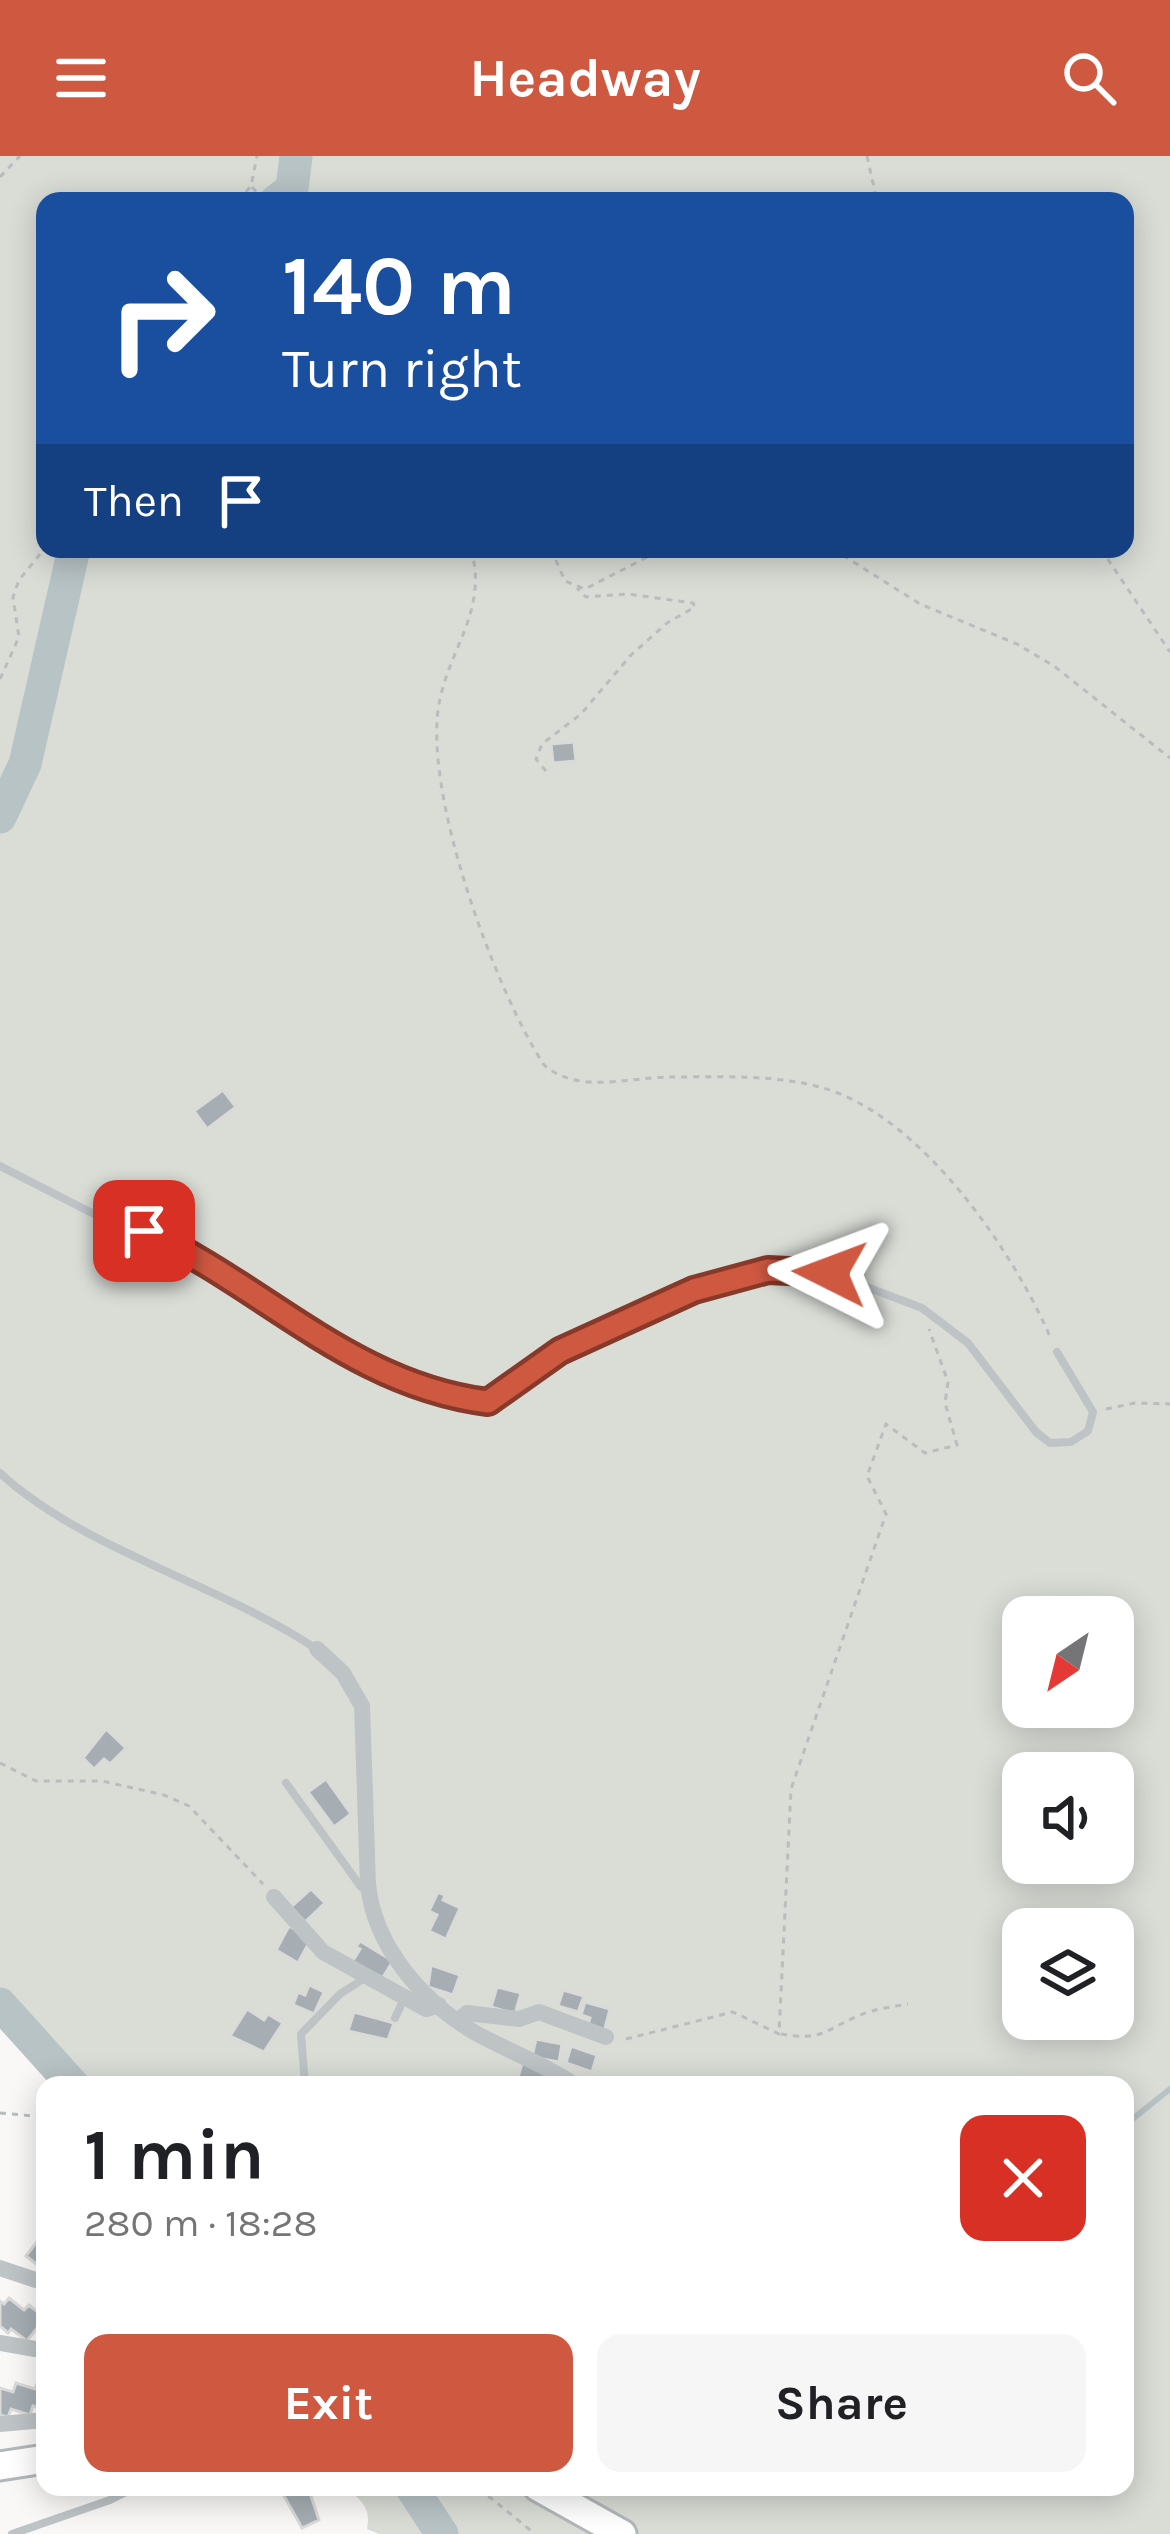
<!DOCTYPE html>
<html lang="en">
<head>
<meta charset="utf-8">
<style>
  :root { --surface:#fff; --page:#f6f6f6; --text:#202124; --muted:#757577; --accent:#cf5841 }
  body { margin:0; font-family:Karla,sans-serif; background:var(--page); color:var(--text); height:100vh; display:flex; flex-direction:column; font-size:45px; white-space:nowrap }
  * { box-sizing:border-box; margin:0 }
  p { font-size:39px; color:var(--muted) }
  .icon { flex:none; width:66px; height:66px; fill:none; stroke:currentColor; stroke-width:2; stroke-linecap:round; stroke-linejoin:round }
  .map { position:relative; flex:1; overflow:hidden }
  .side { position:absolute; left:36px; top:1920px; width:1098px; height:420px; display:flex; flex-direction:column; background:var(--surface); border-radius:24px; box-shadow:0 6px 30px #0003 }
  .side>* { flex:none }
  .hud { position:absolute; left:36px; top:36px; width:1098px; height:366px; border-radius:24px; box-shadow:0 6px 30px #0003; background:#1a4fa0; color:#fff; overflow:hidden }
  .needle { width:78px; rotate:215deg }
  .tools { position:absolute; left:1002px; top:1440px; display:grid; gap:24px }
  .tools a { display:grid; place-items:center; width:132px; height:132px; border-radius:24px; background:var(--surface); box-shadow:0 6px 30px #0003; font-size:60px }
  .pin { position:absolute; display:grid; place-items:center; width:102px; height:102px; color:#fff; margin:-51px; border-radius:24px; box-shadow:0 6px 18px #0006 }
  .me { position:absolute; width:132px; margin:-66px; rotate:273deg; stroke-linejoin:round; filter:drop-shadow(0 0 9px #0008) }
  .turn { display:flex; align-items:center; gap:42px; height:252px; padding:0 48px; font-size:54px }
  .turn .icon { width:156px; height:156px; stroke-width:2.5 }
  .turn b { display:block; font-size:84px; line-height:102px }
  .then { display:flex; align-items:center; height:114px; padding:0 48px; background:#0003; gap:24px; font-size:45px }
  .round { display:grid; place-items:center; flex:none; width:126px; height:126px; border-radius:24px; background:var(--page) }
  .head { display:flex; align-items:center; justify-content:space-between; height:204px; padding:0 48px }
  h1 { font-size:72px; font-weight:700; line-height:90px }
  .button { display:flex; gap:24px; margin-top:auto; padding:24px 48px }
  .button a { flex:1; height:138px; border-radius:24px; background:var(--accent); color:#fff; font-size:48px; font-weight:700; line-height:138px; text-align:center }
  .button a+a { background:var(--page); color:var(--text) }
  header { display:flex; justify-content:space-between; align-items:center; height:156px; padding:0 48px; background:var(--accent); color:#fff; font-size:54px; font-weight:700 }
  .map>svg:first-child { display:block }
  .green { fill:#d9ddd6; fill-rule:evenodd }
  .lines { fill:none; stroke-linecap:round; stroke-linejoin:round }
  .stream { stroke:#b8c3c6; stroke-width:6 }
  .river { stroke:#b8c3c6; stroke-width:33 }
  .building { fill:#a6aeb3; stroke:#dadad9; stroke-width:3 }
  .primary-casing { stroke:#b2b8ba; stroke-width:33 }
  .path { stroke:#b9bdbe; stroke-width:3; stroke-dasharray:6 6; stroke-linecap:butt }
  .lane { stroke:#bec3c6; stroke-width:8 }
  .street { stroke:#bec3c6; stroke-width:16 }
  .primary { stroke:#fff; stroke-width:27 }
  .route-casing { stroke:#87392a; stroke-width:30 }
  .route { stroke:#cf5841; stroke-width:21 }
</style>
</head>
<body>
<header><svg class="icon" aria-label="menu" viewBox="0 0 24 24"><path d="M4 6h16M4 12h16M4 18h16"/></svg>Headway<svg class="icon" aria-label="search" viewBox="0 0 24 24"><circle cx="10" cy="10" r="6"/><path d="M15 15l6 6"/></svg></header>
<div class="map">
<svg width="1170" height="2378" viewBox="0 0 1170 2378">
  <rect width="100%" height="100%" fill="#f9f8f7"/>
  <!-- green -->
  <path class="green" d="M0 0H1170V2378H435L412 2331H1125V1929H73L0 1855ZM45 45H1125V393H45ZM1023 1461H1113V1551H1023ZM1023 1617H1113V1707H1023ZM1023 1773H1113V1863H1023Z
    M346 2331H403L427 2378H379L367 2373C371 2351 362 2346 346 2331Z"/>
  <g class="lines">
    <!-- stream -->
    <path class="stream" d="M1125 1969 1170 1933"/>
    <!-- river -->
    <path class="river" d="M276 45 292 33 296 0
      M0 661 25 608 74 393
      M0 1848 73 1929
      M411 2331 442 2378"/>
  </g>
  <!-- building -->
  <path class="building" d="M574 586 576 605 553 607 551 588Z
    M223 934 236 951 207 973 194 955Z
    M106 1573 126 1592 110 1608 104 1603 94 1613 83 1602Z
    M326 1623 351 1658 334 1671 308 1636Z
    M311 1733 325 1747 305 1766 291 1751Z
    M438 1736 445 1739 443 1744 460 1752 446 1783 429 1775 437 1759 429 1755Z
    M289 1770 311 1783 298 1807 276 1794Z
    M360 1785 393 1805 380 1826 351 1808 360 1793 356 1791Z
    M431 1809 460 1819 453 1839 428 1831Z
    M309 1829 324 1836 314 1858 293 1849 298 1836 305 1839Z
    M497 1831 521 1837 515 1858 491 1851Z
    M563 1834 584 1840 578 1856 558 1850Z
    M585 1846 610 1853 604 1876 587 1871 590 1862 581 1859Z
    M247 1853 264 1864 268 1858 283 1867 264 1896 230 1880Z
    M354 1856 394 1867 388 1884 348 1875Z
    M536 1883 562 1888 559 1906 532 1901Z
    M571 1890 597 1899 592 1916 566 1907Z
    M522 1907 551 1915 547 1929 517 1925Z
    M43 2078 45 2110 43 2113 26 2100Z
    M9 2142 24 2154 29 2149 45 2162 27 2185 11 2173 8 2177 0 2170V2145L4 2148Z
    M38 2225 45 2227V2254L33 2250 30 2259 11 2253 8 2261 0 2259V2232L13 2236 16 2227 35 2233Z
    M279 2331H308L319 2364 302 2372Z"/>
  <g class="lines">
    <defs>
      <path id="primary" d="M0 2310 45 2303
        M538 2331 622 2378"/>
    </defs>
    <!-- primary casing -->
    <use href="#primary" class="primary-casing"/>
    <!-- path -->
    <path class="path" d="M867 0 877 45
      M0 21 20 0
      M252 31 265 45
      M238 45 251 30 257 0
      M471 393C488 453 451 490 440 543 420 631 495 834 544 909 578 938 626 922 668 921 717 921 775 918 823 932 921 960 1013 1094 1051 1183
      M551 393 565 425 585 433 663 393
      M833 393 920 448 1017 488 1054 510 1170 602
      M1101 393 1170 496
      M0 523 19 481 13 441 19 424 45 392
      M546 615 536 603 542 588 581 558 631 499 667 467 695 451 693 447 628 438 586 441 577 432
      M1106 1253 1135 1247 1170 1248
      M0 1607 36 1625H102L164 1639 189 1650 263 1728
      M781 1878C822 1885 823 1875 858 1860 873 1853 891 1851 908 1848
      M626 1883 733 1856 779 1878 791 1633 886 1358 867 1320 886 1268 925 1297 957 1289 945 1247 948 1226 929 1173
      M0 1957 45 1961
      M466 2331 491 2342 535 2378"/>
    <!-- lane -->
    <path class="lane" d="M0 1010 94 1058 175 1089 308 1177 360 1205 469 1244 488 1246 560 1195 694 1134 768 1113H804L830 1117 922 1152 968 1187 1036 1276 1050 1287 1071 1286 1088 1275 1093 1256 1057 1196
      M0 1317C82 1393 219 1428 315 1492
      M286 1627 361 1731 369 1734
      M395 1862 404 1843
      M305 1929 301 1878 340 1838 365 1822
      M12 2378 110 2344 136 2331"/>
    <!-- street -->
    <path class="street" d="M317 1493 343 1517 362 1550 368 1728C374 1790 422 1845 474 1876 507 1895 543 1907 575 1929
      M274 1741 323 1796 426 1853 439 1849
      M458 1865 467 1857 519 1863 539 1856 606 1881
      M0 2112 45 2127
      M0 2187 35 2193
      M0 2268 45 2264"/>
    <!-- primary -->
    <use href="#primary" class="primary"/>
  </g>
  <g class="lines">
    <defs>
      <path id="route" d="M144 1075C262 1128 351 1229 488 1246L560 1195 694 1134 768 1114 830 1117"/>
    </defs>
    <!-- route casing -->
    <use href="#route" class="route-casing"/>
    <!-- route -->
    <use href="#route" class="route"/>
  </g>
</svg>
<div class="tools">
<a><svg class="needle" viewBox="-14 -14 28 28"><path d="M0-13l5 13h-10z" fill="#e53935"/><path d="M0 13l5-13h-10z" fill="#757577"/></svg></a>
<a><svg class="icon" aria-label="sound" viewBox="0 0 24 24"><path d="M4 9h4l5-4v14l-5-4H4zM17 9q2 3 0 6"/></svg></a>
<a><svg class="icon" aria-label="layers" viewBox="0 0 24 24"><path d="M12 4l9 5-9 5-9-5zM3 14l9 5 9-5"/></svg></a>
</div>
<div class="pin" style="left:144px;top:1075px;background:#d93025"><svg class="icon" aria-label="arrive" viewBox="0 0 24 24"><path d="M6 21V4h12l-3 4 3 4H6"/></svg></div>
<svg class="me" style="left:830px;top:1117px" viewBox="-20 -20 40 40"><path d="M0-17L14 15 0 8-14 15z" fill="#cf5841" stroke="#fff" stroke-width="4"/></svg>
<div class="hud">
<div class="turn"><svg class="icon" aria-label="right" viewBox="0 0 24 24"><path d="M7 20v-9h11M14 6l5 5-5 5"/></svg><div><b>140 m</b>Turn right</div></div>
<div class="then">Then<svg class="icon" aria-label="arrive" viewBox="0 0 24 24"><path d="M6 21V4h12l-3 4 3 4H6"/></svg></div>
</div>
<section class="side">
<div class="head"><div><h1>1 min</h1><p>280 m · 18:28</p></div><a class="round" style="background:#d93025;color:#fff"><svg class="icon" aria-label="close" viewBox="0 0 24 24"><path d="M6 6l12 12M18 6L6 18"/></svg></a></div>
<div class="button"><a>Exit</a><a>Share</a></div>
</section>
</div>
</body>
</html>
